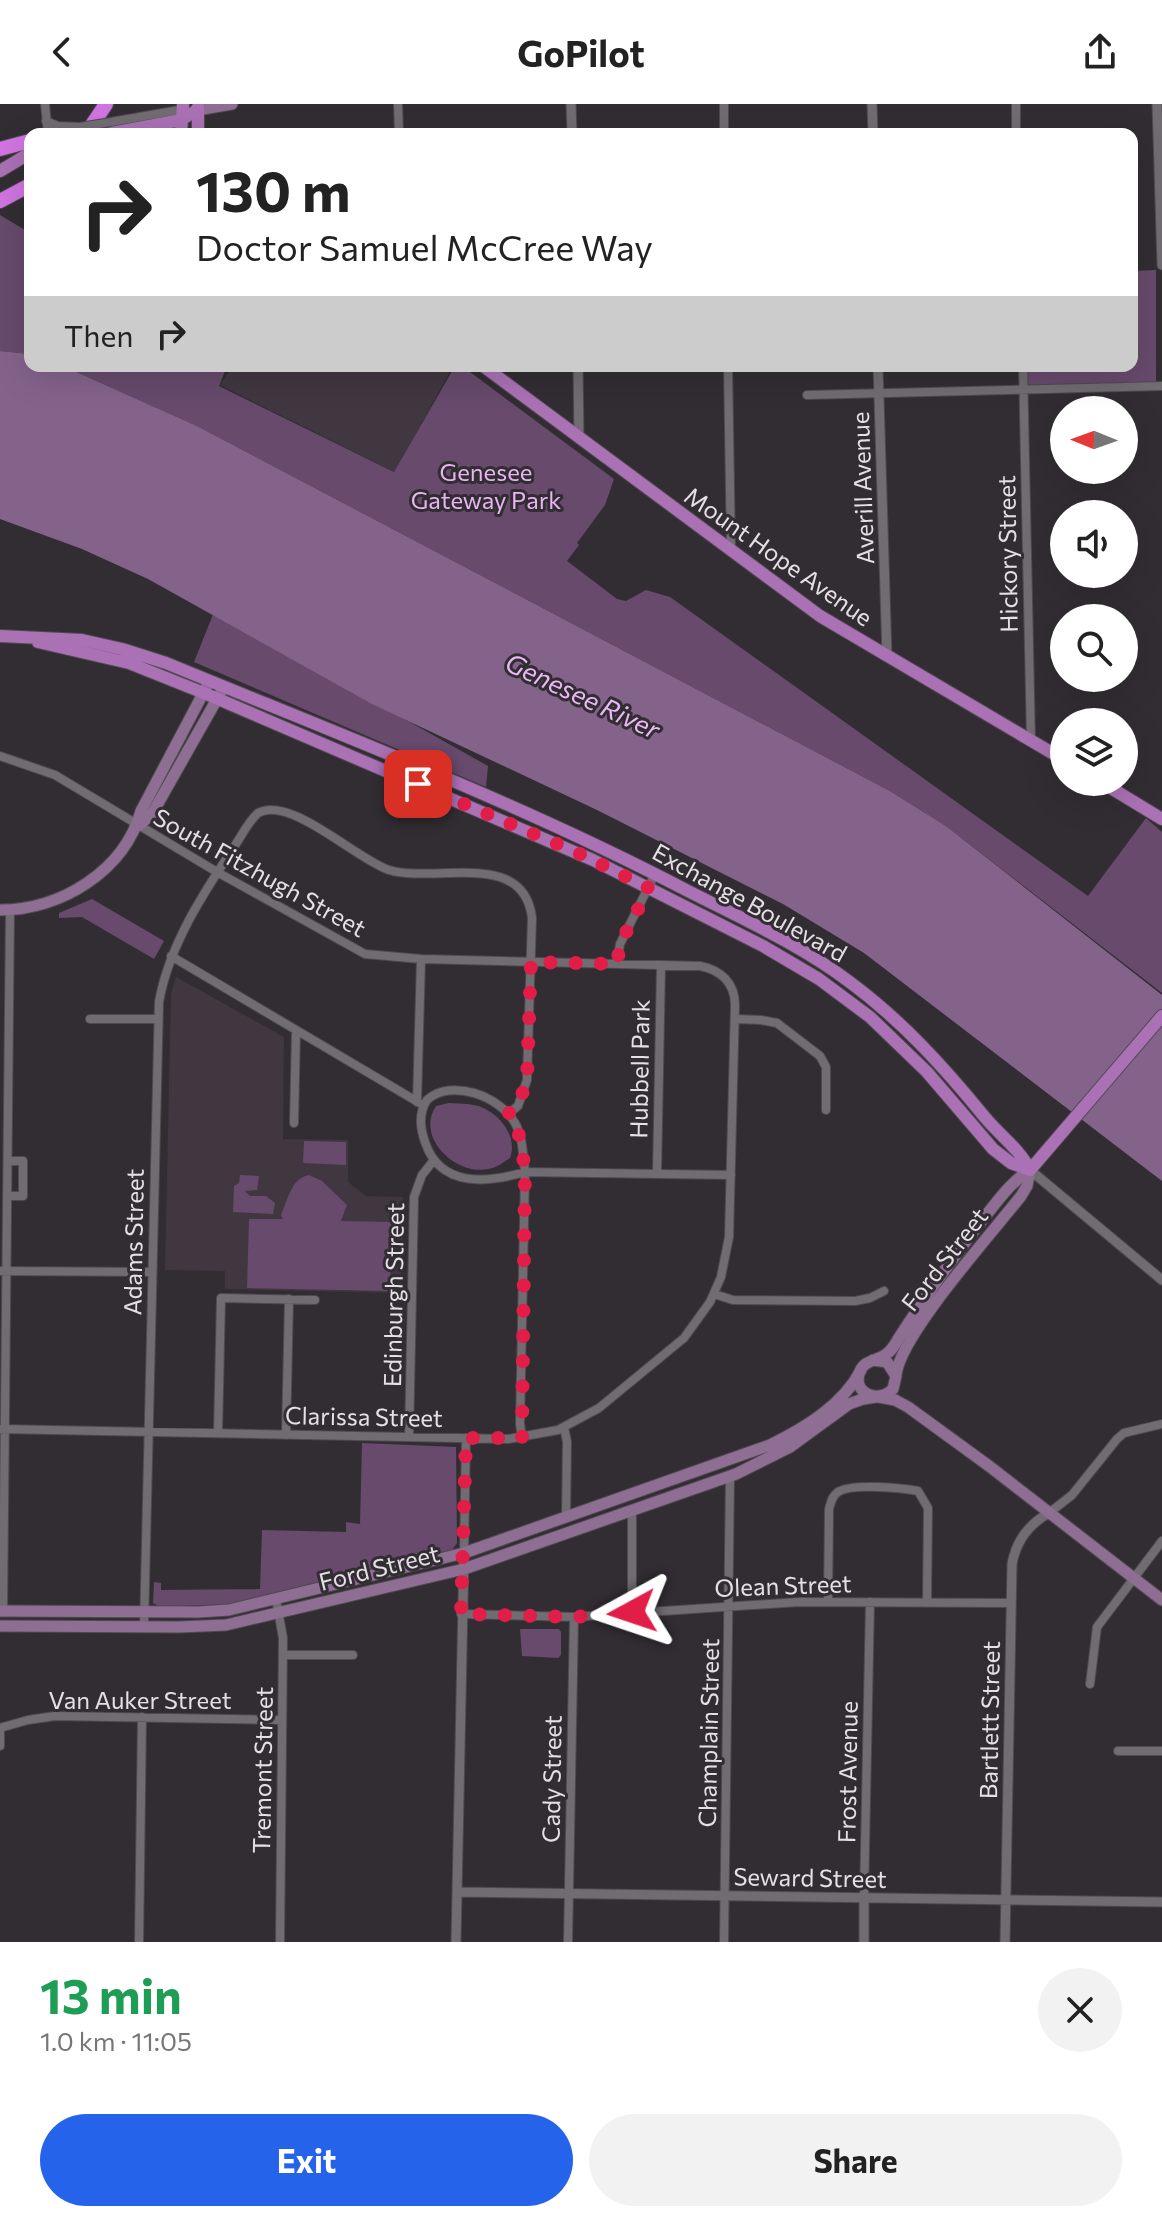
<!DOCTYPE html>
<html lang="en">
<head>
<meta charset="utf-8">
<style>
  :root { --surface:#fff; --page:#f2f2f2; --text:#222; --muted:#767676; --accent:#2563eb }
  body { margin:0; font-family:Commissioner,sans-serif; background:var(--page); color:var(--text); height:100vh; display:flex; flex-direction:column; font-size:30px; white-space:nowrap }
  * { box-sizing:border-box; margin:0 }
  p { font-size:26px; color:var(--muted) }
  .icon { flex:none; width:44px; height:44px; fill:none; stroke:currentColor; stroke-width:2; stroke-linecap:round; stroke-linejoin:round }
  .map { position:relative; height:1838px; overflow:hidden }
  .sheet { display:flex; flex-direction:column; background:var(--surface); flex:1 }
  .sheet>* { flex:none }
  .guide { position:absolute; left:24px; top:24px; width:1114px; height:244px; border-radius:16px; box-shadow:0 8px 32px #0002; background:#fff; color:var(--text); overflow:hidden }
  .needle { width:52px; rotate:271deg }
  .fabs { position:absolute; left:1050px; top:292px; display:grid; gap:16px }
  .fabs a { display:grid; place-items:center; width:88px; height:88px; border-radius:50%; background:var(--surface); box-shadow:0 8px 32px #0002; font-size:40px }
  .pin { position:absolute; display:grid; place-items:center; width:68px; height:68px; color:#fff; margin:-34px; border-radius:16px; box-shadow:0 4px 12px #0006 }
  .me { position:absolute; width:88px; margin:-44px; rotate:265deg; stroke-linejoin:round; filter:drop-shadow(0 0 6px #0008) }
  .turn { display:flex; align-items:center; gap:28px; height:168px; padding:0 40px; font-size:36px }
  .turn .icon { width:104px; height:104px; stroke-width:2.5 }
  .turn b { display:block; font-size:56px; line-height:68px }
  .then { display:flex; align-items:center; height:76px; padding:0 40px; background:#0003; gap:16px; font-size:30px }
  .round { display:grid; place-items:center; flex:none; width:84px; height:84px; border-radius:42px; background:var(--page) }
  .headline { display:flex; align-items:center; justify-content:space-between; height:136px; padding:0 40px }
  h1 { font-size:48px; font-weight:700; line-height:60px; color:#1e9e55 }
  .cta { display:flex; gap:16px; margin-top:auto; padding:16px 40px }
  .cta a { flex:1; height:92px; border-radius:48px; background:var(--accent); color:#fff; font-size:32px; font-weight:700; line-height:92px; text-align:center }
  .cta a+a { background:var(--page); color:var(--text) }
  header { display:flex; justify-content:space-between; align-items:center; height:104px; padding:0 40px; background:var(--surface); font-size:36px; font-weight:700 }
  .map>svg:first-child { display:block }
  .built { fill:#403741 }
  .green { fill:#674a6c }
  .water { fill:#84638b }
  .lines { fill:none; stroke-linecap:round; stroke-linejoin:round }
  .minor-casing { stroke:#4f4a4f; stroke-width:10 }
  .tertiary-casing { stroke:#4f4a4f; stroke-width:11 }
  .secondary-casing { stroke:#4f4a4f; stroke-width:13 }
  .primary-casing { stroke:#4f4a4f; stroke-width:14 }
  .motorway-casing { stroke:#4f4a4f; stroke-width:16 }
  .minor { stroke:#716c72; stroke-width:8 }
  .tertiary { stroke:#716c72; stroke-width:9 }
  .secondary { stroke:#8e6e93; stroke-width:11 }
  .primary { stroke:#aa71b5; stroke-width:12 }
  .motorway { stroke:#d074e1; stroke-width:14 }
  .minor-bridge-casing { stroke:#4f4a4f; stroke-width:10; stroke-linecap:butt }
  .minor-bridge { stroke:#716c72; stroke-width:8 }
  .route { stroke:#e11d48; stroke-width:14; stroke-dasharray:0 25.2 }
  .labels { text-anchor:middle; dominant-baseline:central; stroke-width:6; stroke-linejoin:round; paint-order:stroke }
  .park-label { font-size:24px; fill:#e9b4f2; stroke:#322d33 }
  .street-label { font-size:24px; fill:#e4e0e4; stroke:#322d33 }
  .water-label { font-size:26px; font-style:italic; fill:#ecb7f6; stroke:#322d33 }
</style>
</head>
<body>
<header><svg class="icon" aria-label="back" viewBox="0 0 24 24"><path d="M15 5l-7 7 7 7"/></svg>GoPilot<svg class="icon" aria-label="share" viewBox="0 0 24 24"><path d="M12 15V3M7 8l5-5 5 5M5 13v7h14v-7"/></svg></header>
<div class="map">
<svg width="1162" height="1838" viewBox="0 0 1162 1838">
  <rect width="100%" height="100%" fill="#322d33"/>
  <!-- built -->
  <path class="built" d="M233 262H453L395 368 220 281Z
    M176 873 284 933 283 1035 348 1036V1078L366 1092 403 1093 401 1189 225 1185V1167L165 1166 171 890Z"/>
  <!-- green -->
  <path class="green" d="M0 111 30 129V250L0 247Z
    M1156 166V279L1028 283V262H1132V167Z
    M63 262H227L219 282 394 368 455 262H462L614 375 605 401 577 439 579 441 567 457 617 495 626 497 646 486 670 493 1088 792 1146 714 1162 728V889L946 722 890 687 197 322Z
    M214 508 488 662 486 683 194 558Z
    M92 795 164 837 154 855 82 813 59 814V809Z
    M449 999C461 1000 477 999 487 1006 504 1015 517 1036 510 1054 504 1058 496 1064 488 1065 456 1072 415 1033 436 1002Z
    M304 1037 346 1038V1061L303 1059Z
    M240 1071 259 1072 257 1086 245 1087 250 1092H266L275 1099 273 1110 233 1108 234 1082 239 1079Z
    M309 1071 322 1077 347 1101 341 1117 392 1118 390 1187 247 1184 249 1115H283L281 1111C288 1096 291 1074 309 1071Z
    M362 1339 456 1343 457 1439 452 1446 230 1500 161 1503 153 1499 154 1478 161 1479V1486L260 1485 262 1426 346 1428V1418L360 1420Z
    M520 1525H559L561 1528V1551L558 1554 522 1552Z"/>
  <!-- water -->
  <path class="water" d="M0 247 30 250V262H63L197 322 890 687 946 722 1162 891V1077L864 849 783 800 597 706 372 600 148 475 82 445 0 415Z"/>
  <g class="lines">
    <defs>
      <path id="minor" d="M45 0 48 30
        M398 0 399 30
        M724 0V30
        M1016 0V30
        M46 17 58 22 80 23
        M111 18 185 5
        M728 262 731 446
        M1023 262 1031 637
        M807 291 1162 282
        M0 652 55 671 217 768 365 850 421 855 700 862C721 866 735 879 735 901L729 1133 721 1173 710 1198 684 1234 599 1304 558 1326 508 1335 0 1325
        M171 852 423 1001
        M617 860 620 840 655 770
        M90 915H157
        M735 915 761 916 777 919 820 952 826 963V1006
        M417 998 421 855
        M294 1019 296 927
        M657 1070 661 861
        M8 1092H23V1057H8
        M0 1167 152 1168
        M714 1190 733 1196 855 1197 870 1194 884 1187
        M564 1323 567 1338 566 1414
        M218 1329 221 1194 315 1196
        M286 1331 289 1195
        M409 1333 414 1093 422 1071 434 1056
        M522 1334 520 1320 525 1068C523 1052 523 1033 515 1019 500 992 451 974 427 996 419 1008 420 1024 425 1038 440 1084 487 1079 525 1068L731 1071
        M1049 1409 1072 1391 1117 1335 1124 1329 1162 1320
        M464 1449 466 1334
        M276 1495 283 1534 280 1838
        M828 1497 829 1405C831 1398 832 1392 838 1388 852 1379 902 1384 918 1387L928 1404 927 1499
        M3 1507 10 806
        M632 1508V1407
        M461 1510 574 1513 799 1498 1010 1499
        M144 1523 159 898C169 841 204 788 236 740 243 729 249 717 258 709 290 691 356 755 389 766 434 780 524 744 532 814L527 976 518 1002 508 1010
        M283 1551H353
        M1090 1580 1097 1523 1162 1437
        M0 1624 28 1616 55 1612 281 1616
        M0 1642V1624
        M1118 1647H1162
        M864 1794 870 1498
        M139 1838 142 1613
        M568 1838 574 1513
        M724 1838 730 1373"/>
      <path id="tertiary" d="M571 0 572 30
        M872 0 873 30
        M1157 0 1162 161
        M578 262 579 335
        M878 262 887 552
        M1030 1066 1162 1176
        M457 1788 1162 1798
        M456 1838 464 1449
        M864 1838V1794
        M1005 1838 1012 1460C1016 1438 1029 1420 1049 1409"/>
      <path id="secondary" d="M197 6 232 0
        M138 722 152 710 221 588
        M0 806C61 806 124 767 141 707L207 582
        M873 1256 887 1258 896 1272 893 1285C879 1300 851 1290 860 1267 865 1256 876 1257 885 1251 892 1247 896 1239 900 1232 927 1190 956 1149 987 1110 1000 1094 1011 1078 1030 1066
        M896 1271C900 1231 993 1128 1021 1092L1027 1082 1030 1066
        M879 1293 895 1296 908 1303 989 1362 1162 1496
        M0 1507 198 1508 229 1506 464 1449 770 1341C805 1324 843 1301 861 1266
        M0 1522 179 1523 226 1521 464 1465 736 1370 790 1343 849 1300 863 1295 876 1293"/>
      <path id="primary" d="M106 30 181 16 197 6
        M181 30 183 0
        M198 30V3
        M0 67 30 49
        M483 262 820 512 1064 656
        M0 532 82 536 122 545 166 559C341 631 520 699 688 787 743 815 801 841 851 879 902 917 943 962 983 1011 998 1030 1019 1044 1030 1066
        M38 538 129 559 204 589 593 756 763 842 819 875 870 913 927 968 993 1045 1011 1059 1030 1066
        M1101 678 1162 715
        M1030 1066 1162 912"/>
      <path id="motorway" d="M86 30 106 0
        M0 45 30 37
        M0 97 30 81"/>
    </defs>
    <!-- minor casing -->
    <use href="#minor" class="minor-casing"/>
    <!-- tertiary casing -->
    <use href="#tertiary" class="tertiary-casing"/>
    <!-- secondary casing -->
    <use href="#secondary" class="secondary-casing"/>
    <!-- primary casing -->
    <use href="#primary" class="primary-casing"/>
    <!-- motorway casing -->
    <use href="#motorway" class="motorway-casing"/>
    <!-- minor -->
    <use href="#minor" class="minor"/>
    <!-- tertiary -->
    <use href="#tertiary" class="tertiary"/>
    <!-- secondary -->
    <use href="#secondary" class="secondary"/>
    <!-- primary -->
    <use href="#primary" class="primary"/>
    <!-- motorway -->
    <use href="#motorway" class="motorway"/>
    <defs>
      <path id="minor-bridge" d="M80 23 111 18"/>
    </defs>
    <!-- minor-bridge casing -->
    <use href="#minor-bridge" class="minor-bridge-casing"/>
    <!-- minor-bridge -->
    <use href="#minor-bridge" class="minor-bridge"/>
  </g>
  <g class="lines">
    <!-- route -->
    <path class="route" d="M418 680 578 749 649 784 620 840 617 860 531 858 527 976 518 1002 508 1010C522 1027 522 1048 525 1068L522 1334H466L461 1510 574 1513 632 1508"/>
  </g>
  <g class="labels">
    <!-- park labels -->
    <g class="park-label">
      <text x="486" y="367">Genesee<tspan x="486" dy="28">Gateway Park</tspan></text>
    </g>
    <!-- street labels -->
    <g class="street-label">
      <text transform="translate(862 384) rotate(-92)">Averill Avenue</text>
      <text transform="translate(1007 450) rotate(-91)">Hickory Street</text>
      <text transform="translate(779 452) rotate(35)">Mount Hope Avenue</text>
      <text transform="translate(260 768) rotate(29)">South Fitzhugh Street</text>
      <text transform="translate(750 798) rotate(29)">Exchange Boulevard</text>
      <text transform="translate(639 965) rotate(-89)">Hubbell Park</text>
      <text transform="translate(133 1138) rotate(-89)">Adams Street</text>
      <text transform="translate(944 1155) rotate(-52)">Ford Street</text>
      <text transform="translate(393 1191) rotate(-89)">Edinburgh Street</text>
      <text transform="translate(364 1312) rotate(1)">Clarissa Street</text>
      <text transform="translate(379 1463) rotate(-14)">Ford Street</text>
      <text transform="translate(783 1481) rotate(-2)">Olean Street</text>
      <text x="140" y="1595">Van Auker Street</text>
      <text transform="translate(989 1616) rotate(-89)">Bartlett Street</text>
      <text transform="translate(708 1629) rotate(-89)">Champlain Street</text>
      <text transform="translate(262 1666) rotate(-89)">Tremont Street</text>
      <text transform="translate(847 1668) rotate(-89)">Frost Avenue</text>
      <text transform="translate(551 1675) rotate(-89)">Cady Street</text>
      <text transform="translate(810 1773) rotate(1)">Seward Street</text>
    </g>
    <!-- water labels -->
    <g class="water-label">
      <text transform="translate(583 591) rotate(25)">Genesee River</text>
    </g>
  </g>
</svg>
<div class="fabs">
<a><svg class="needle" viewBox="-14 -14 28 28"><path d="M0-13l5 13h-10z" fill="#e53935"/><path d="M0 13l5-13h-10z" fill="#767676"/></svg></a>
<a><svg class="icon" aria-label="sound" viewBox="0 0 24 24"><path d="M4 9h4l5-4v14l-5-4H4zM17 9q2 3 0 6"/></svg></a>
<a><svg class="icon" aria-label="search" viewBox="0 0 24 24"><circle cx="10" cy="10" r="6"/><path d="M15 15l6 6"/></svg></a>
<a><svg class="icon" aria-label="layers" viewBox="0 0 24 24"><path d="M12 4l9 5-9 5-9-5zM3 14l9 5 9-5"/></svg></a>
</div>
<div class="pin" style="left:418px;top:680px;background:#d93025"><svg class="icon" aria-label="arrive" viewBox="0 0 24 24"><path d="M6 21V4h12l-3 4 3 4H6"/></svg></div>
<svg class="me" style="left:632px;top:1508px" viewBox="-20 -20 40 40"><path d="M0-17L14 15 0 8-14 15z" fill="#e11d48" stroke="#fff" stroke-width="4"/></svg>
<div class="guide">
<div class="turn"><svg class="icon" aria-label="right" viewBox="0 0 24 24"><path d="M7 20v-9h11M14 6l5 5-5 5"/></svg><div><b>130 m</b>Doctor Samuel McCree Way</div></div>
<div class="then">Then<svg class="icon" aria-label="right" viewBox="0 0 24 24"><path d="M7 20v-9h11M14 6l5 5-5 5"/></svg></div>
</div>
</div>
<section class="sheet">
<div class="headline"><div><h1>13 min</h1><p>1.0 km · 11:05</p></div><a class="round"><svg class="icon" aria-label="close" viewBox="0 0 24 24"><path d="M6 6l12 12M18 6L6 18"/></svg></a></div>
<div class="cta"><a>Exit</a><a>Share</a></div>
</section>
</body>
</html>
